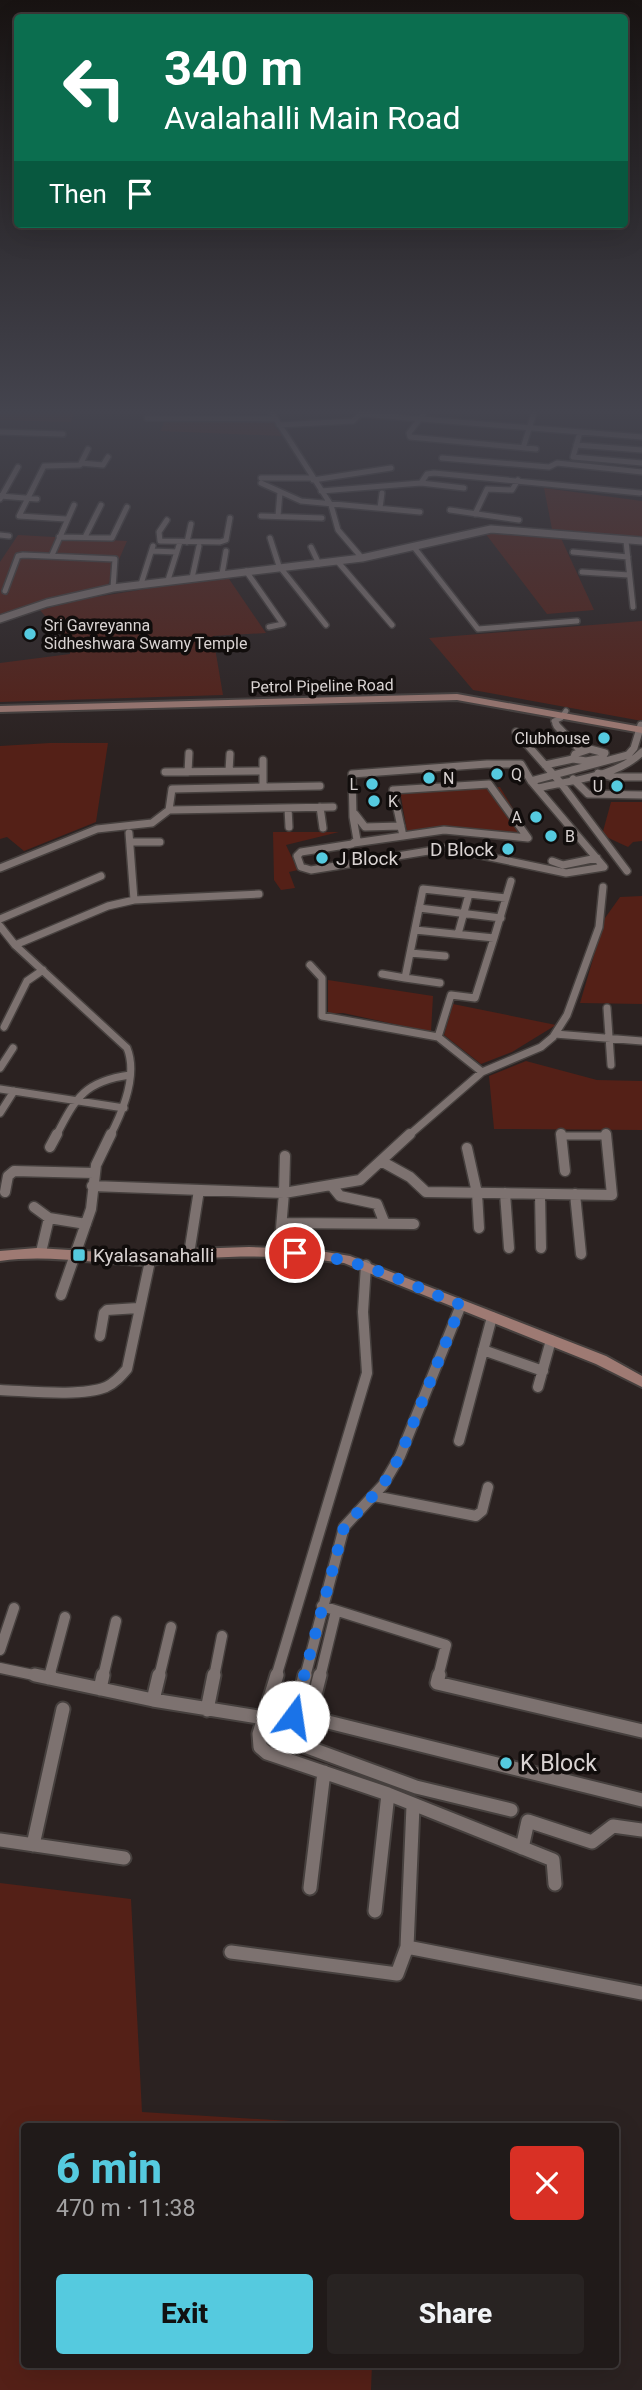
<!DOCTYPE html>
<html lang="en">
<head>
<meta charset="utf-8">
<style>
  :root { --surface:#201a19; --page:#282322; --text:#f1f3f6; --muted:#a2a1a2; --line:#3d3838; --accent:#55cadf }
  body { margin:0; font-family:Roboto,sans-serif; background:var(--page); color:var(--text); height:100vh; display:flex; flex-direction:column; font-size:26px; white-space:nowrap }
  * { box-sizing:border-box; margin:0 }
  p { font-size:23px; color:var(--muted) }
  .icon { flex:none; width:38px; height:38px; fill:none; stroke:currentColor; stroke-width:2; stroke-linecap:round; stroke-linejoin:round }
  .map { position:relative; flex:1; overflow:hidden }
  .sheet { position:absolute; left:21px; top:2123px; width:598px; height:245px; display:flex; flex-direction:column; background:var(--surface); border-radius:7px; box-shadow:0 7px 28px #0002,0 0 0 2px var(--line) }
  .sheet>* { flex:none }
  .top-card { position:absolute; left:14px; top:14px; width:614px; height:214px; border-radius:7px; box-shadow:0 7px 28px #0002,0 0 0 2px var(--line); background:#0b6e4f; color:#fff; overflow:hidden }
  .pin { position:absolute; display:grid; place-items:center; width:60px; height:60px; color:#fff; margin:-30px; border:4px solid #fff; border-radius:50%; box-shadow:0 2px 7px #0007 }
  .me { position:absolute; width:77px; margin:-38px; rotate:14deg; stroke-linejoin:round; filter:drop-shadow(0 0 5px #0008) }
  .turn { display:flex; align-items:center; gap:24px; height:147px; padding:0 35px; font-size:32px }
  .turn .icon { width:91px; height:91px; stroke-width:2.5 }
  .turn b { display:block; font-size:49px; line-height:60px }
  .then { display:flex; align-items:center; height:66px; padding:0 35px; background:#0003; gap:14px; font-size:26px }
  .round { display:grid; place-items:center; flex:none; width:74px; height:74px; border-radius:7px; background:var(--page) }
  .overview { display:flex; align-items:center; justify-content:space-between; height:119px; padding:0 35px }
  h1 { font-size:42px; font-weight:800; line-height:52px; color:var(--accent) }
  .cta { display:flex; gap:14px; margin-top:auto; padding:14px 35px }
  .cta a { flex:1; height:80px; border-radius:7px; background:var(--accent); color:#111; font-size:28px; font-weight:800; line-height:80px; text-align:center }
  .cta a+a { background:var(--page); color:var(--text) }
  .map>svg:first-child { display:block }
  .green { fill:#542017 }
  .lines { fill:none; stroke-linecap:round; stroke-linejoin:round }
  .minor-far3-casing { stroke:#46403e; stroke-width:8 }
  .minor-far2-casing { stroke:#46403e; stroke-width:10 }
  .minor-far1-casing { stroke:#46403e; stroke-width:13 }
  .minor-casing { stroke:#46403e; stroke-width:17 }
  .tertiary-casing { stroke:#46403e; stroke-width:10 }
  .secondary-casing { stroke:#46403e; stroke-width:4 }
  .minor-far3 { stroke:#7d7270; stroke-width:5 }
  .minor-far2 { stroke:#7d7270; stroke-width:7 }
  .minor-far1 { stroke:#7d7270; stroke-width:10 }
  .minor { stroke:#7d7270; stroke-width:13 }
  .tertiary { stroke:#7d7270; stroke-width:7 }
  .secondary { fill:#9e7a73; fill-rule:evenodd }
  .route { stroke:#1a73e8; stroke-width:12; stroke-dasharray:0 21.6 }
  .poi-dot { fill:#55cadf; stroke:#110d0c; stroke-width:2.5 }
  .labels { text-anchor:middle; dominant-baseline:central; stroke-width:7; stroke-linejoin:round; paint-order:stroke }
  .far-poi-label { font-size:16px; fill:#d9d3d2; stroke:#110d0c; text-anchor:start }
  .far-street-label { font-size:16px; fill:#d9d3d2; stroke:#110d0c }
  .poi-label { font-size:19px; fill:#d9d3d2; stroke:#110d0c; text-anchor:start }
  .near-poi-label { font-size:23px; fill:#d9d3d2; stroke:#110d0c; text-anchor:start }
</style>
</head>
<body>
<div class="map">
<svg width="642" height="2390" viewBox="0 0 642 2390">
  <rect width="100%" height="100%" fill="#2b2221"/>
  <!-- green -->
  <path class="green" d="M0 413H75L71 422 0 420Z
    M165 418 273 420 282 436 161 431Z
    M544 488 642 501V537L552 529Z
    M506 529 560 536 594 610 547 614 485 533Z
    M18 535 127 541 107 587 0 616V562Z
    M227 576 266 633 213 636 223 695 0 702V663L70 654V646L40 610 89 598Z
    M642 621V721L473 690 429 638Z
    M50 743H108L96 822 24 851 7 837 0 839V746Z
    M500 787 532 840 448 827 407 832 400 791Z
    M611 802H642V841L633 842 628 847 602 835Z
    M273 832H339L286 845 298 870 289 872 295 888 281 890 274 880Z
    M642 896V1004L580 1003 605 918 620 897Z
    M328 980 433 996 431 1032 343 1013 328 1014Z
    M453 1004 556 1025 512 1052 481 1064 444 1035Z
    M526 1061 597 1080 642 1081V1130L494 1129 489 1076Z
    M0 1883 131 1899 142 2112 373 2126H24V2364H372L371 2390H0Z"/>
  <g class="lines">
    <defs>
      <path id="minor-far3" d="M272 413 331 505 338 530 362 558
        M361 414 642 437
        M423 415 409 433 410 437 536 449
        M147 418 276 419
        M279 425 353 421 361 413
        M0 432 63 434
        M580 432 573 457 642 463
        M576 445 642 450
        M523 448 534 413
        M442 458 549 467 557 463 642 472
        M81 463 103 465 108 457
        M261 478H312
        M313 480 391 468
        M261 483 301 501 420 512
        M421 483 464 488
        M321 491 421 483 427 474 434 473 640 493
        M0 496 37 499
        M0 499 18 467
        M380 508 382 493
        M450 510 519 520
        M475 514 487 489 512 490 518 480
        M261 516 322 518
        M278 516 280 492
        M66 519 19 516 44 466 80 465 88 449
        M167 520 159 532 160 541 220 542 226 540 230 518
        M0 535 9 536
        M59 537 112 538 127 507
        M85 537 101 505
        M270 538 279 566 326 625
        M626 541 633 607
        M187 542 191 524
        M413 546 478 629 577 621
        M311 547 319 564
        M152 551 177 552
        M573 552 628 557
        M52 555 74 505
        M338 562 392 625
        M246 571 283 624 269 627
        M582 572 629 575
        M222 574 226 551
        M192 578 199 546
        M168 580 180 542
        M141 584 153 546
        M5 591 18 556 23 555 115 559 113 588
        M557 725 554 721 561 718 566 711"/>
      <path id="minor-far2" d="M556 724 557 726
        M557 726 581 751
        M516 732 560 782 627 871
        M590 749 605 753 602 758 586 761 573 759 575 754Z
        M263 760V787
        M487 764H521L531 781 604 867 566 873 447 848 311 870 301 867 297 856 301 852 352 844 357 840 353 817 352 774Z
        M545 765 573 759
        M229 771 230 754
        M165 772 263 771
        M188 772 189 753
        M598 773 612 777H642
        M573 779 588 794 642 795
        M531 781 628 755 634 748 641 725
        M489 784 528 838 444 830 403 836 393 790Z
        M538 788C571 780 617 777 642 752
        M320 807 323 828
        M288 808 289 827
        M169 810 333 807
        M355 814 365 827 401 826
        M129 833 134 900
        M130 842H160
        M354 843 403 836
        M552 861 563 865 597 858
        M0 868 97 829 152 823 169 810 172 789 320 786
        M419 908 501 918
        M0 919 101 876
        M0 926 15 945 127 1048C138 1075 123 1111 110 1136
        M415 930 494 938 511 881
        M458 934 469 894
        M15 945 108 906 134 900 259 894
        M410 953 445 956
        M310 965 322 978V1016L438 1037 482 1072
        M382 974 405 978 423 889 506 898
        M405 978 440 983
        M607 1008 611 1065
        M4 1027 27 981 43 970
        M555 1034 642 1041
        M438 1037 451 995 475 998 494 938
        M0 1068 13 1048
        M0 1089 124 1108
        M0 1113 14 1091
        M56 1136C76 1097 85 1081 130 1075
        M408 1136 482 1072 541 1047 553 1037 567 1015 599 927 603 887
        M561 1136H606"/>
      <path id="minor-far1" d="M561 1134 565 1171
        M50 1147 57 1134
        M467 1148 477 1193 479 1228
        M381 1161 410 1177 426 1192 612 1195 606 1134
        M331 1185 340 1196 377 1204 385 1224
        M92 1186 284 1193 285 1156
        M5 1192 8 1176 14 1171 94 1173
        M505 1193 509 1248
        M540 1194 541 1248
        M575 1194 581 1254
        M34 1207 49 1218 86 1224
        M282 1223 414 1224
        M41 1252 49 1218
        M279 1252 284 1193 360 1180 410 1134
        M189 1254 199 1190
        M61 1295 91 1209 96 1165 111 1134
        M100 1336 104 1313 107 1310 138 1308
        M483 1350 543 1371
        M538 1387 551 1340
        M0 1390C28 1391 81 1397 106 1387 115 1383 121 1376 127 1369L150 1261
        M459 1441 492 1317
        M374 1496 476 1516 482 1511 488 1487
        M322 1606 446 1645 438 1677
        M0 1650 14 1608
        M0 1668 43 1677
        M49 1677 65 1617
        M103 1677 116 1621
        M159 1677 171 1627
        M214 1677 222 1636
        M276 1677 367 1373 363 1312 366 1265
        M305 1677 344 1527 383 1485 400 1456 461 1305
        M320 1677 336 1611"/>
      <path id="minor" d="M35 1675 153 1700 264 1718
        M277 1675 259 1734 260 1747 267 1753 388 1794 553 1860 555 1884
        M305 1675 288 1740 416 1787 511 1810
        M320 1675 310 1715 316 1719 642 1800
        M439 1675 437 1683 642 1731
        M49 1678 50 1675
        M100 1689 103 1675
        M153 1700 159 1675
        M207 1710 214 1675
        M413 1806 407 1947 642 1993
        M0 1840 124 1858
        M33 1845 63 1709
        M522 1848 528 1821 592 1842 613 1826 642 1830
        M310 1888 324 1772
        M375 1911 388 1794
        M231 1952 397 1974 407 1947"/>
      <path id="tertiary" d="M0 619 47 603 113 588 362 558 491 529 642 541"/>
      <path id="secondary" d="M457 694 642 727V733L457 700 0 712V706Z
        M249 1247 308 1249 350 1256 606 1356 642 1376V1387L596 1364 344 1263C298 1256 251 1255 204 1258 185 1259 165 1265 145 1265 96 1264 49 1254 0 1261V1251L37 1248 149 1255 191 1249Z"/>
    </defs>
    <!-- minor-far3 casing -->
    <use href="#minor-far3" class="minor-far3-casing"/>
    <!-- minor-far2 casing -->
    <use href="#minor-far2" class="minor-far2-casing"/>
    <!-- minor-far1 casing -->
    <use href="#minor-far1" class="minor-far1-casing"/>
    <!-- minor casing -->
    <use href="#minor" class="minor-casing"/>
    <!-- tertiary casing -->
    <use href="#tertiary" class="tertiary-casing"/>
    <!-- secondary casing -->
    <use href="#secondary" class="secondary-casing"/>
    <!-- minor-far3 -->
    <use href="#minor-far3" class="minor-far3"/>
    <!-- minor-far2 -->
    <use href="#minor-far2" class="minor-far2"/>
    <!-- minor-far1 -->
    <use href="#minor-far1" class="minor-far1"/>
    <!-- minor -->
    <use href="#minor" class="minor"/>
    <!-- tertiary -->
    <use href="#tertiary" class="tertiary"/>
    <!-- secondary -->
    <use href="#secondary" class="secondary"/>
  </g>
  <!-- sky -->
  <linearGradient id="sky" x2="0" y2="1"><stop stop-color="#181312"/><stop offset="0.55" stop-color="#44444e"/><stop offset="1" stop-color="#44444e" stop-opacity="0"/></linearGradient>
  <rect width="642" height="748" fill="url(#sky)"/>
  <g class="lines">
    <!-- route -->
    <path class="route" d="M293 1717 344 1527 383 1485 400 1456 461 1305C400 1281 363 1258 295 1253"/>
  </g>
  <!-- markers -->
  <g class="poi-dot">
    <circle cx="30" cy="634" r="7"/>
    <circle cx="604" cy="738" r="7"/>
    <circle cx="497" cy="774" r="7"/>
    <circle cx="429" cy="778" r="7"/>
    <circle cx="372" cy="784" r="7"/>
    <circle cx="617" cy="786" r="7"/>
    <circle cx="374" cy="801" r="7"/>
    <circle cx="536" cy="817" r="7"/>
    <circle cx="551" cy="836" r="7"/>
    <circle cx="508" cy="849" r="7"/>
    <circle cx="322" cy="858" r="7"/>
    <rect x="72" y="1248" width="14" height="14" rx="3.5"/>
    <circle cx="506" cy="1763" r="7"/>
  </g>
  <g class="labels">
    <!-- far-poi labels -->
    <g class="far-poi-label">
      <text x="44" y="625">Sri Gavreyanna<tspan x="44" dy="18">Sidheshwara Swamy Temple</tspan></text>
      <text x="590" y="738" text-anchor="end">Clubhouse</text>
      <text x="511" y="774">Q</text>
      <text x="443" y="778">N</text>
      <text x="358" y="784" text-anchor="end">L</text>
      <text x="603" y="786" text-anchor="end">U</text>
      <text x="388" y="801">K</text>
      <text x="522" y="817" text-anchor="end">A</text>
      <text x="565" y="836">B</text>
    </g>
    <!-- far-street labels -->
    <g class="far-street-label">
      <text transform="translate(322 686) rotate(-1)">Petrol Pipeline Road</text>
    </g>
    <!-- poi labels -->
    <g class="poi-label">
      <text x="494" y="849" text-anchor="end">D Block</text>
      <text x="336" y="858">J Block</text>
      <text x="93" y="1255">Kyalasanahalli</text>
    </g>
    <!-- near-poi labels -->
    <g class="near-poi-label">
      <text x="520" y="1763">K Block</text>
    </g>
  </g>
</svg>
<div class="pin" style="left:295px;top:1253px;background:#d93025"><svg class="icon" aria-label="arrive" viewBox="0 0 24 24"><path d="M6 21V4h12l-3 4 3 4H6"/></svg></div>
<svg class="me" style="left:293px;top:1717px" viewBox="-20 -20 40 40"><circle r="19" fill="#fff"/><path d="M0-13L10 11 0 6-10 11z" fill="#1a73e8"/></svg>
<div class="top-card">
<div class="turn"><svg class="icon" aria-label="left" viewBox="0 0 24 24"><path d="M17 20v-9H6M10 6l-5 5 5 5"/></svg><div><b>340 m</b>Avalahalli Main Road</div></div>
<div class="then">Then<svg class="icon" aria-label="arrive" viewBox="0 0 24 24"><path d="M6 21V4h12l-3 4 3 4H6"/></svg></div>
</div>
<section class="sheet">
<div class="overview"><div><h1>6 min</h1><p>470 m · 11:38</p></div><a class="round" style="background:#d93025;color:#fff"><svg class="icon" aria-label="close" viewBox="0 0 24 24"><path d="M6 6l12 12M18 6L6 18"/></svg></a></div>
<div class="cta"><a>Exit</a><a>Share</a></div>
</section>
</div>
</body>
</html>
